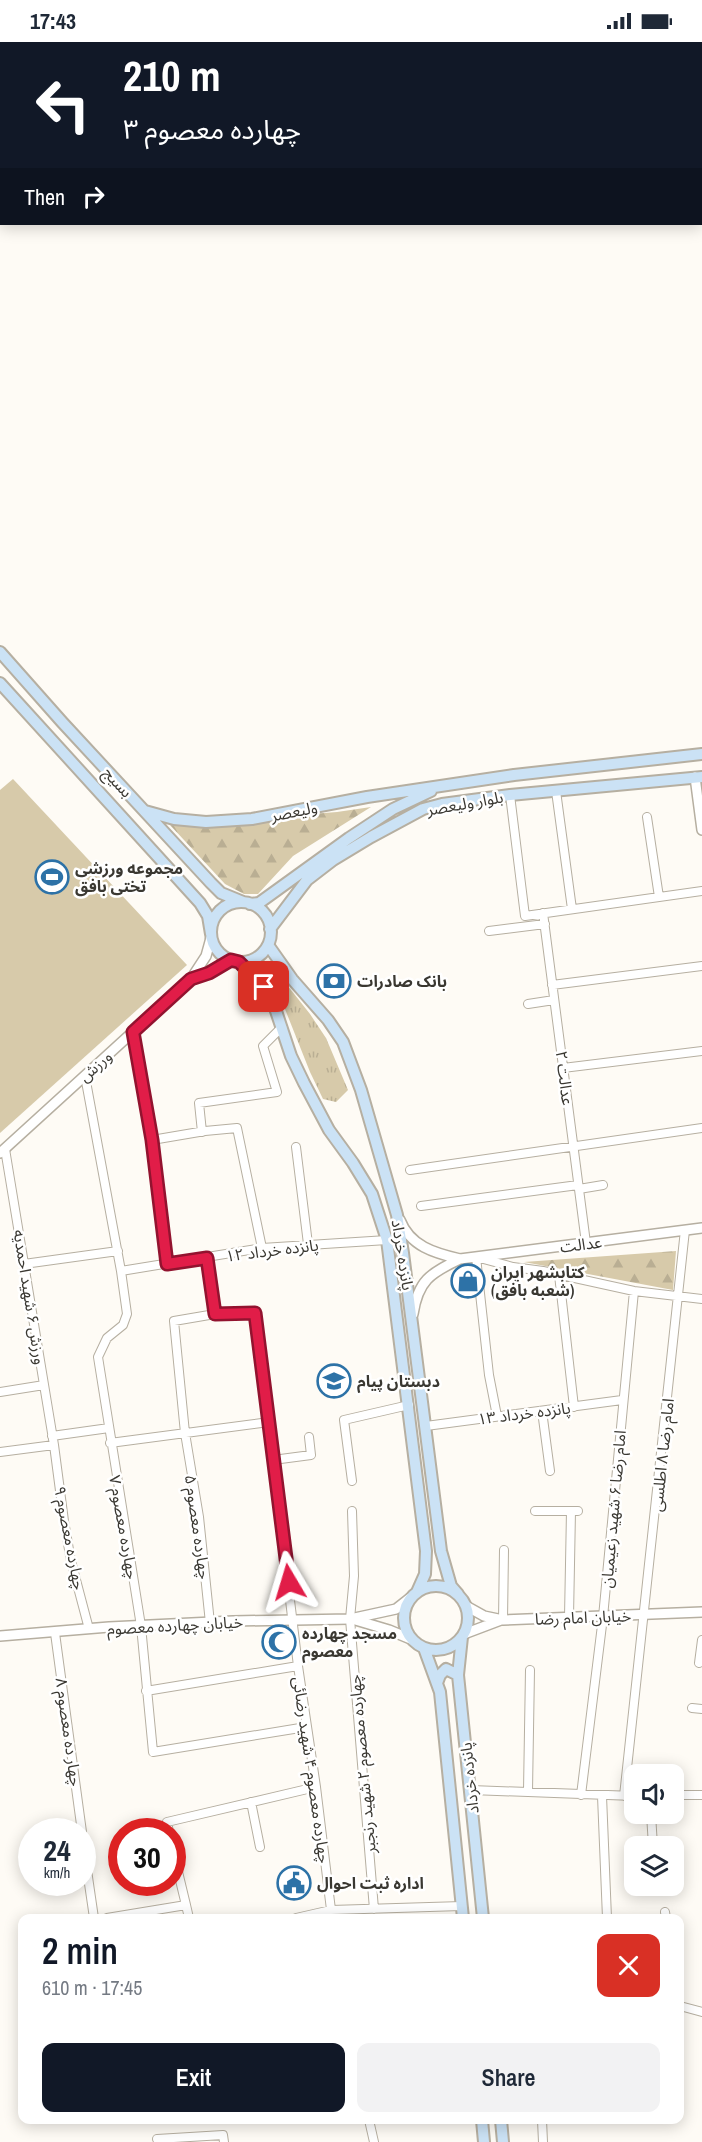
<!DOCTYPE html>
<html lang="en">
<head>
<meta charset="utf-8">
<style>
  :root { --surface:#fff; --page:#f2f2f3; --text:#1f2937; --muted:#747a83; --accent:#111827 }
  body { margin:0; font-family:"Archivo Narrow","Noto Sans Arabic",sans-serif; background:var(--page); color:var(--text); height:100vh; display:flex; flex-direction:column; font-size:22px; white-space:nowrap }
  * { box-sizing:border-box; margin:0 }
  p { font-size:20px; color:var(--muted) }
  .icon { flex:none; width:33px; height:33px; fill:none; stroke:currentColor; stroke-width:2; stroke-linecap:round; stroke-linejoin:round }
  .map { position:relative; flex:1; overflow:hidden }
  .side { position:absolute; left:18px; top:1872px; width:666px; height:210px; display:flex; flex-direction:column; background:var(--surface); border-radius:12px; box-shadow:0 3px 15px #0003 }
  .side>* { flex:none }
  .top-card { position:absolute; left:0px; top:0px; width:702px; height:183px; box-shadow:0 3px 15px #0003; background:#111827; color:#fff; overflow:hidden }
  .buttons { position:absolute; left:624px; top:1722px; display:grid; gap:12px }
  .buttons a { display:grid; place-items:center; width:60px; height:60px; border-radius:12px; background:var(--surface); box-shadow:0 3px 15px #0003; font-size:30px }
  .speed { position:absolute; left:18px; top:1776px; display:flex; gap:12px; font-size:30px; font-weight:700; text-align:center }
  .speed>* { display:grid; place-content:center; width:78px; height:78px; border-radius:50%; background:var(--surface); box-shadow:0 3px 15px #0003; line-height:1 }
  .speed small { font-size:15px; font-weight:400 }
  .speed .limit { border:9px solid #d22; background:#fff; color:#111 }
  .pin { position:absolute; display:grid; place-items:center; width:51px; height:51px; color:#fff; margin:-26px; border-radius:12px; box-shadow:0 3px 9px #0006 }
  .me { position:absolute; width:66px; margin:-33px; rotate:353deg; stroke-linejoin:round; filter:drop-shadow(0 0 4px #0008) }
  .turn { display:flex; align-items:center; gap:21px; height:126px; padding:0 24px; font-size:27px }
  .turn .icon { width:78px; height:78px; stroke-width:2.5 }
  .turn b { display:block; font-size:42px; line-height:51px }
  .then { display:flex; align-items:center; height:57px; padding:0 24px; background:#0003; gap:12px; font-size:22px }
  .round { display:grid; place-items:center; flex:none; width:63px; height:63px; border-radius:12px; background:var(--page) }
  .headline { display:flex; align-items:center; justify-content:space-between; height:102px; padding:0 24px }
  h1 { font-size:36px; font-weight:600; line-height:45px; color:var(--accent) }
  .primary-button { display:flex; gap:12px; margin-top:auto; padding:12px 24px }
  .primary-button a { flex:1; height:69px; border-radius:12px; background:var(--accent); color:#fff; font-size:24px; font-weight:600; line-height:69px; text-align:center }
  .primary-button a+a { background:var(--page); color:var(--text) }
  .status { display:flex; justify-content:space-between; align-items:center; height:42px; padding:0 30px; background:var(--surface); direction:ltr }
  .status svg { height:16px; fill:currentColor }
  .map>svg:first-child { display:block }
  .grass { fill:url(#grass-tufts) }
  .forest { fill:url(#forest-firs) }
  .garden { fill:#d7caaa }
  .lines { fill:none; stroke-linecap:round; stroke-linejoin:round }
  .minor-casing { stroke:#b6afa1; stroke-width:10 }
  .tertiary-casing { stroke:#b6afa1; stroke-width:12 }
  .secondary-casing { stroke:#b6afa1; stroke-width:14 }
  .minor { stroke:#fff; stroke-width:8 }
  .tertiary { stroke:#fff; stroke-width:9 }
  .secondary { stroke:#cbe2f5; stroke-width:10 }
  .route-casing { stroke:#92132f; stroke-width:15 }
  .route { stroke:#e11d48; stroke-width:10 }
  .labels { text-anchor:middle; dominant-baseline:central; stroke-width:5; stroke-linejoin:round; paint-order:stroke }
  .street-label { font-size:16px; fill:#3a3832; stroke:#fff }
  .poi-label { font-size:16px; font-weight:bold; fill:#3a3832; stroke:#fff; text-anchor:start }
</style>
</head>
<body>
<div class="status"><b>17:43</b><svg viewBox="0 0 49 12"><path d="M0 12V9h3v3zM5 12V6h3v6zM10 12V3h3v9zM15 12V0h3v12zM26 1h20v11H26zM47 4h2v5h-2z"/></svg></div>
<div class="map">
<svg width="702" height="2100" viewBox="0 0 702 2100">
  <defs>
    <pattern id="grass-tufts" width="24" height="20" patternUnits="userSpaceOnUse" patternTransform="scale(1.5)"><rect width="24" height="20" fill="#d7caaa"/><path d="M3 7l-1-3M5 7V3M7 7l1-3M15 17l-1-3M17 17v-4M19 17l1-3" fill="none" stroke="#b9ae93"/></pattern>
    <pattern id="forest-firs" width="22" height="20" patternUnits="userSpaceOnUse" patternTransform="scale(1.5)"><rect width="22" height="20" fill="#d7caaa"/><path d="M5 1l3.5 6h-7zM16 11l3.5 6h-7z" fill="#b9ae93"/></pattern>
  </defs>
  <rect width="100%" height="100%" fill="#fefbf5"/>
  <!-- grass -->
  <path class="grass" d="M268 919 310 972 326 996 348 1048 336 1060 323 1057 310 1030 277 947 259 927Z"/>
  <!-- forest -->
  <path class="forest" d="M371 765 293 814 258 852H244L225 842 170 783 337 770Z
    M676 1209 673 1248 524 1220Z"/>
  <!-- garden -->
  <path class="garden" d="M13 737 187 923 0 1091V748Z"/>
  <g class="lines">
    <defs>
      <path id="minor" d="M13 0 15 2
        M93 0 94 2
        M169 0 171 2
        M256 0 257 2
        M162 2 164 0
        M0 91 2 93
        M556 749 572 867
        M510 753 525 874 702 849
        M647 775 659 855
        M543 871 586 1201
        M489 889 545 882
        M552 943 702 924
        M528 962 554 958
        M133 990 152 1098 167 1222
        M563 1026 702 1009
        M85 1034 121 1229 127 1272 123 1283 107 1296 98 1315 141 1584 153 1710 306 1685
        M202 1090 199 1061 277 1050 263 1004 282 985
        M152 1098 205 1089 237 1086 262 1206
        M296 1105 308 1202
        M5 1107 54 1403 64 1479 71 1519 89 1587
        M410 1128 702 1086
        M579 1147 603 1143
        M421 1164 578 1143
        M207 1216 215 1272 255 1271 298 1624 316 1745 332 1876
        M24 1222 118 1209
        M121 1229 262 1206 387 1198
        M559 1233 574 1365
        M0 1350 44 1343
        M542 1369 550 1429
        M497 1374 489 1333 476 1215 513 1225 543 1229 634 1249 702 1257
        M426 1384 622 1358
        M52 1394 109 1386
        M110 1401 269 1380
        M0 1410 54 1403
        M273 1418 311 1413 309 1395
        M352 1439 344 1378 409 1363
        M352 1469 354 1534 350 1577 374 1867
        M535 1469H578
        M569 1575 571 1469
        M503 1578 504 1508
        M210 1581 199 1475 185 1391 174 1279 215 1272
        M55 1591 82 1790
        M699 1621 702 1598
        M146 1649 298 1624
        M692 1666 702 1667
        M471 1748 634 1754
        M528 1749 530 1628
        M581 1753 603 1575 634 1249
        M674 1753H702
        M602 1754 607 1876
        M624 1754 685 1188
        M251 1760 260 1805
        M651 1772 653 1804
        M169 1790 167 1780 316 1745
        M82 1794 94 1876
        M172 1805 186 1863
        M665 1870 666 1876
        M107 1876 186 1863 189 1876
        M296 1876 331 1868 462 1864
        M680 1964 702 1970
        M369 2078 374 2100
        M542 2078 543 2100
        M157 2097 223 2093 224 2100"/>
      <path id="tertiary" d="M695 735 702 788
        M191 937 209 931 231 918
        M0 1111 191 937 206 914 211 896
        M400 1178C410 1204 434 1211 460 1217
        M413 1272C418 1239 430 1231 460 1217L702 1186
        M466 1564 484 1574 503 1578 702 1570
        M352 1577 389 1588 413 1598
        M464 1592 501 1578
        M0 1594 109 1585 233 1579 350 1577 396 1567 410 1556"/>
      <path id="secondary" d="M0 610 62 680 211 841 221 851 243 860
        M0 641 200 861 208 874 211 892
        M145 769 174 777 206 780 252 777 367 755 514 733 702 712
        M211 890a30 30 0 1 1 60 0a30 30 0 1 1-60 0Z
        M250 862 259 861 349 796 393 767 431 749
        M270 887 307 838 333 818 371 795 423 767 442 762 510 753 702 735
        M268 903 292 937 328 978 343 1000 361 1048 397 1173 403 1211 441 1509 451 1544 458 1552
        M239 920 255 935 271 954 291 1014 304 1041 329 1088 353 1121 372 1152 387 1198 426 1509 425 1532 417 1550
        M404 1576a32 32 0 1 1 64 0a32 32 0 1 1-64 0Z
        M462 1595 458 1633 483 1876
        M424 1606 440 1650 463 1876
        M437 1641 440 1633 446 1627 458 1633
        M482 2078 484 2100
        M501 2078 503 2100"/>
    </defs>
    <!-- minor casing -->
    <use href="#minor" class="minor-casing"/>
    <!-- tertiary casing -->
    <use href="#tertiary" class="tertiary-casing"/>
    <!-- secondary casing -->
    <use href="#secondary" class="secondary-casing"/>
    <!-- minor -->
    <use href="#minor" class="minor"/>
    <!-- tertiary -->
    <use href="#tertiary" class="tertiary"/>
    <!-- secondary -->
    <use href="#secondary" class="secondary"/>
  </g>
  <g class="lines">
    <defs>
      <path id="route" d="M264 945 239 920 231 918 209 931 191 937 133 990 152 1098 167 1222 207 1216 215 1272 255 1271 289 1540"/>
    </defs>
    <!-- route casing -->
    <use href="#route" class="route-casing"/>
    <!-- route -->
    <use href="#route" class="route"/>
  </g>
  <!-- icons -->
  <defs>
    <symbol id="stadium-ring" viewBox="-11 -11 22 22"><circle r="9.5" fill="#fff" stroke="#2d72a7" stroke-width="1.5"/><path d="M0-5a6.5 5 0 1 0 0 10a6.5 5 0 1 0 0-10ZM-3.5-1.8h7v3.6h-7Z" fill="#2d72a7"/></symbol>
    <symbol id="bank-ring" viewBox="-11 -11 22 22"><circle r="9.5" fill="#fff" stroke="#2d72a7" stroke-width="1.5"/><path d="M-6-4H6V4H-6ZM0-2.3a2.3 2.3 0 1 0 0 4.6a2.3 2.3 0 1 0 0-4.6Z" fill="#2d72a7"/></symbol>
    <symbol id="shop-ring" viewBox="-11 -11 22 22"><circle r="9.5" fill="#fff" stroke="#2d72a7" stroke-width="1.5"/><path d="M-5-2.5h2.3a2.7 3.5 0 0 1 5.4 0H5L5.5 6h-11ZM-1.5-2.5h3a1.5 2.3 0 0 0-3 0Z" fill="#2d72a7"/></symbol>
    <symbol id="school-ring" viewBox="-11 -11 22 22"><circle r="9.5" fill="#fff" stroke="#2d72a7" stroke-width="1.5"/><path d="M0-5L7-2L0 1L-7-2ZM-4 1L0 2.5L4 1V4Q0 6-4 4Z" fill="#2d72a7"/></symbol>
    <symbol id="mosque-ring" viewBox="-11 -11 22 22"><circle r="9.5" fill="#fff" stroke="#2d72a7" stroke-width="1.5"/><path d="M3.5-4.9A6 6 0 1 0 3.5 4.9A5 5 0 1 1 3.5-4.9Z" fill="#2d72a7"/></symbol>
    <symbol id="civic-ring" viewBox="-11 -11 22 22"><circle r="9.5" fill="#fff" stroke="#2d72a7" stroke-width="1.5"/><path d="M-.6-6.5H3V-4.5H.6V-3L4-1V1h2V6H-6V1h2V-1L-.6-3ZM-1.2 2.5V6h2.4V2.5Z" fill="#2d72a7"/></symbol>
  </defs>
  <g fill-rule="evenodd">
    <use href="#stadium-ring" x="33" y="816" width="38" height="38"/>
    <use href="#bank-ring" x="315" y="920" width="38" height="38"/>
    <use href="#shop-ring" x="449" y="1220" width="38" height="38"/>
    <use href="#school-ring" x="315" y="1320" width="38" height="38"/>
    <use href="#mosque-ring" x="260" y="1581" width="38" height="38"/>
    <use href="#civic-ring" x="275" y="1822" width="38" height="38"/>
  </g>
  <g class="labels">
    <!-- street labels -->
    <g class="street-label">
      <text transform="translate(118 740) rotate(47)">بسیج</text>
      <text transform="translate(465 761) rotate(-10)">بلوار ولیعصر</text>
      <text transform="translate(294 769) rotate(-11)">ولیعصر</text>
      <text transform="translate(95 1024) rotate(-42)">ورزش</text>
      <text transform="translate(565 1036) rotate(83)">عدالت ۲</text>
      <text transform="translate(581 1202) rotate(-7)">عدالت</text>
      <text transform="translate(272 1208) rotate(-7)">پانزده خرداد ۱۲</text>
      <text transform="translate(403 1213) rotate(81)">پانزده خرداد</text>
      <text transform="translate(30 1255) rotate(81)">ورزش ۶ شهید احمدیه</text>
      <text transform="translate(524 1371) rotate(-7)">پانزده خرداد ۱۳</text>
      <text transform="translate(662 1413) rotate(-84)">امام رضا ۸ اطلسی</text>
      <text transform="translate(613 1467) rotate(-85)">امام رضا ۶ شهید زعیمیان</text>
      <text transform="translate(124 1485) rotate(80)">چهارده معصوم ۷</text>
      <text transform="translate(198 1485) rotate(82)">چهارده معصوم ۵</text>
      <text transform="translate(70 1496) rotate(79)">چهارده معصوم ۹</text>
      <text transform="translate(583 1575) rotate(-2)">خیابان امام رضا</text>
      <text transform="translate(175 1583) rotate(-3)">خیابان چهارده معصوم</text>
      <text transform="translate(69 1690) rotate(82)">چهار ده معصوم ۸</text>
      <text transform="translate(362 1722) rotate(-95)">چهارده معصوم ۲ شهید رنجبر</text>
      <text transform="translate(312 1728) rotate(82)">چهارده معصوم ۴ شهید رضائی</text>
      <text transform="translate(469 1736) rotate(-96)">پانزده خرداد</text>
    </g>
    <!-- poi labels -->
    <g class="poi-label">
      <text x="75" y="826">مجموعه ورزشی<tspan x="75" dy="18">تختی بافق</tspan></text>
      <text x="357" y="939">بانک صادرات</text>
      <text x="491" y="1230">کتابشهر ایران<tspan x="491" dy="18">(شعبه بافق)</tspan></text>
      <text x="357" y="1339">دبستان پیام</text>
      <text x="302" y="1591">مسجد چهارده<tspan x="302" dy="18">معصوم</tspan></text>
      <text x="317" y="1841">اداره ثبت احوال</text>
    </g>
  </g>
</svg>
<div class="buttons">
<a><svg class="icon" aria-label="sound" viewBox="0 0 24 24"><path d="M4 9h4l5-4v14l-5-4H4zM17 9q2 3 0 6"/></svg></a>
<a><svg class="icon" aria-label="layers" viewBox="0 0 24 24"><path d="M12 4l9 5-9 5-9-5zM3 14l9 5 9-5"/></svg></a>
</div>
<div class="speed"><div>24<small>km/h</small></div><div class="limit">30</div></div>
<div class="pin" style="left:264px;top:945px;background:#d93025"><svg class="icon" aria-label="arrive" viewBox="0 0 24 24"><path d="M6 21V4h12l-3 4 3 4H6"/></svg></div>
<svg class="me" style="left:289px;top:1540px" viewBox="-20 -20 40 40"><path d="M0-17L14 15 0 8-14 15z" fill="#e11d48" stroke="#fff" stroke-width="4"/></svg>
<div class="top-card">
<div class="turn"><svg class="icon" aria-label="left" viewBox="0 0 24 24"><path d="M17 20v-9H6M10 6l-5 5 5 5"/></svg><div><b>210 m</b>چهارده معصوم ۳</div></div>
<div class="then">Then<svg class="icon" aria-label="right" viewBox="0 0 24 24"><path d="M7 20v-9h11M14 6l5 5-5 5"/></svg></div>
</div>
<section class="side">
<div class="headline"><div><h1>2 min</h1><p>610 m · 17:45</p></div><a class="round" style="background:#d93025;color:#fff"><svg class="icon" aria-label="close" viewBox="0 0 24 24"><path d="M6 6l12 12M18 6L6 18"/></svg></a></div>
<div class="primary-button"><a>Exit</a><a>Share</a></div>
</section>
</div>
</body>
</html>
